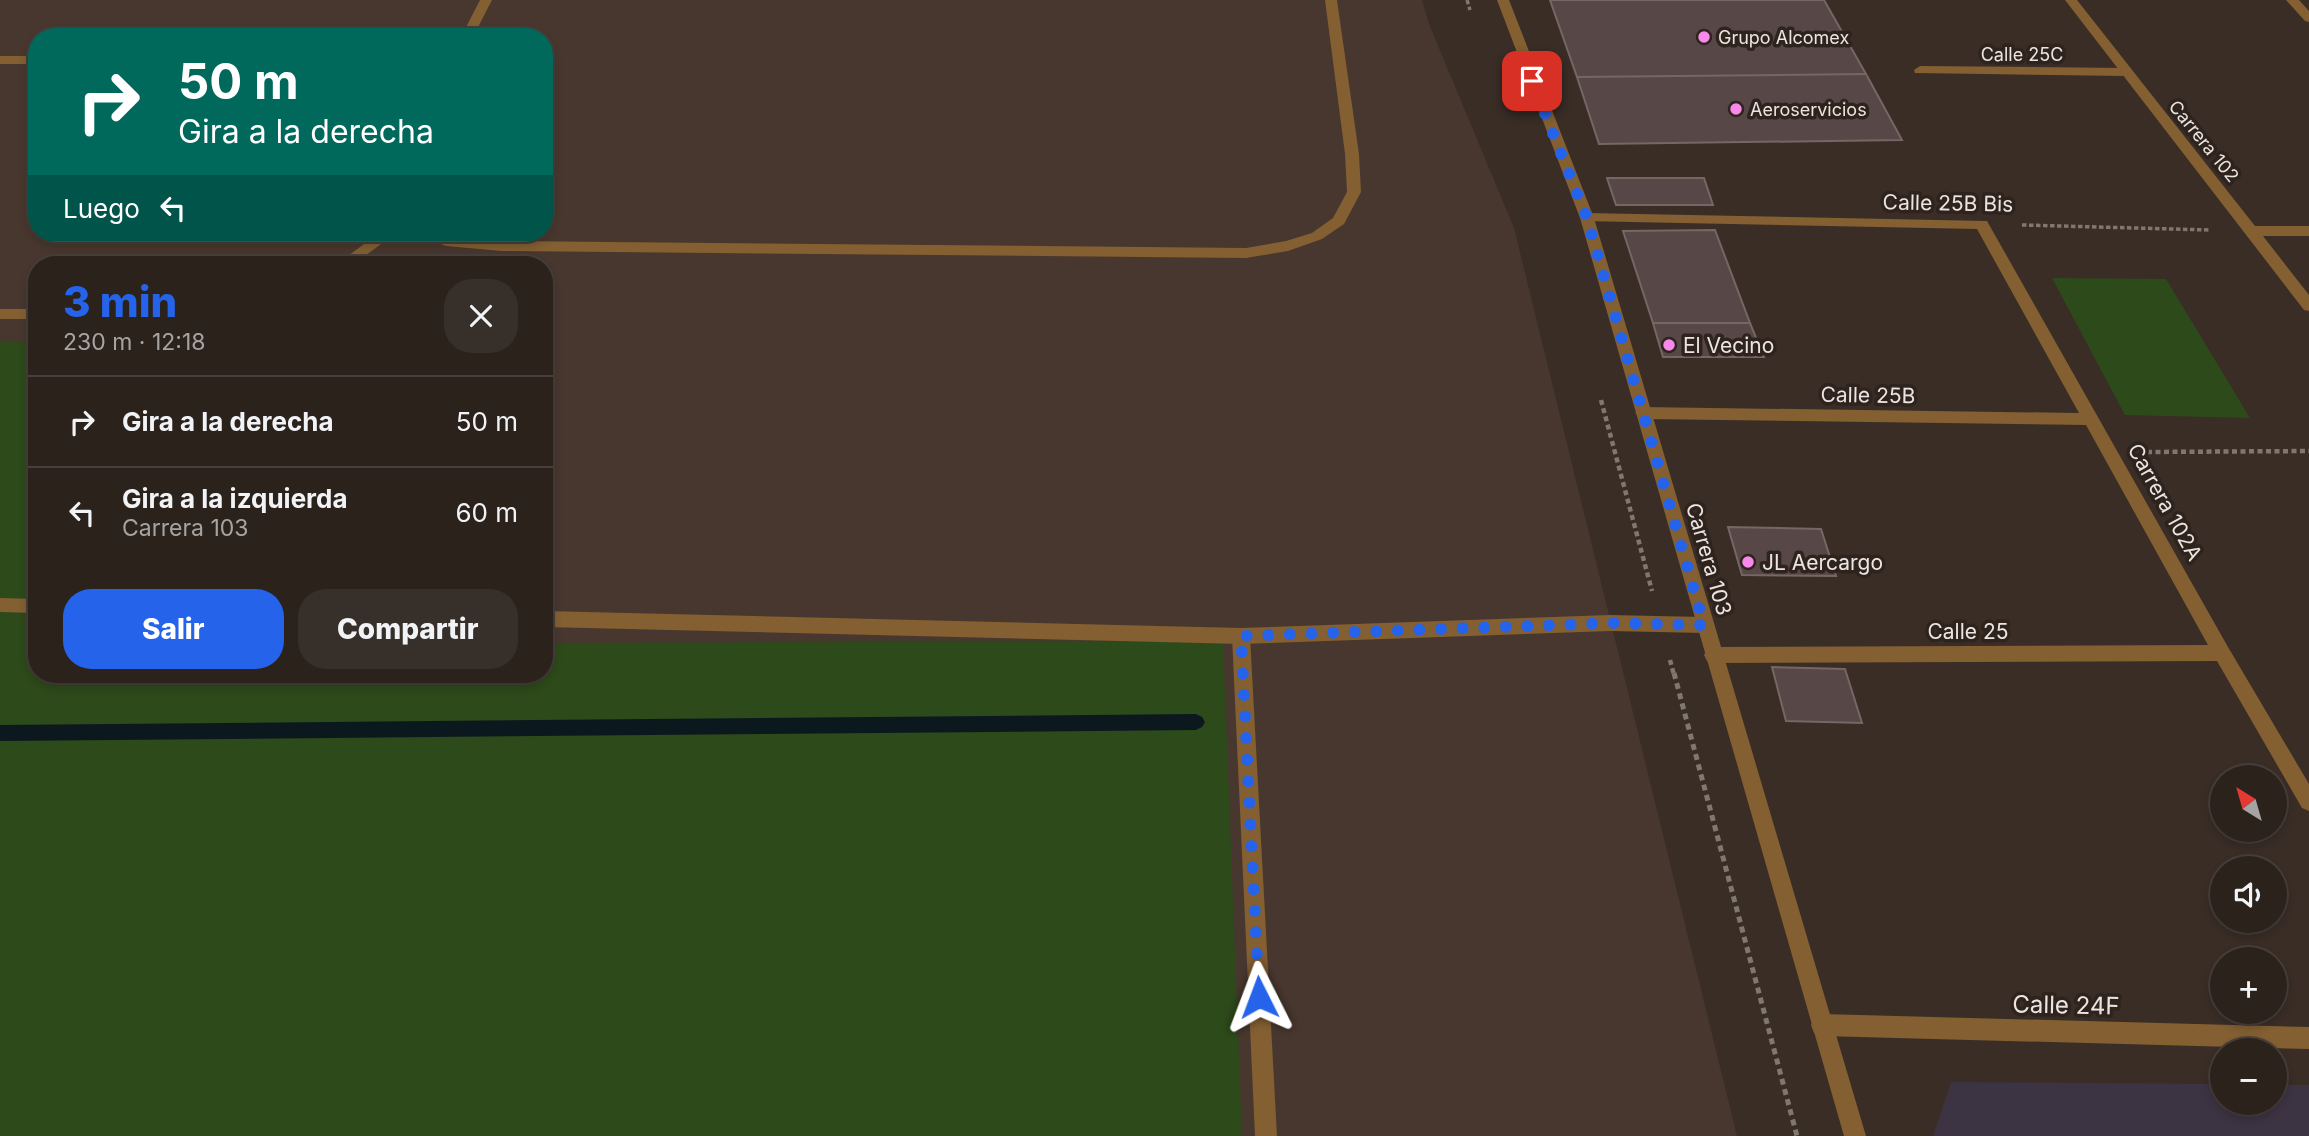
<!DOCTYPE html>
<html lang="es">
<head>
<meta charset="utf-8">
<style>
  :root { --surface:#2b221c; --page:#372f29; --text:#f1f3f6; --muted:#a6a4a3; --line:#473f3b; --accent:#2563eb }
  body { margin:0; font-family:Inter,sans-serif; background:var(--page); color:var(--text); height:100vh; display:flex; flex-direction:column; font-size:26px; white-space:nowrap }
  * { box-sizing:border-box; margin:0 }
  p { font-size:23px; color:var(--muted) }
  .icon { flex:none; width:38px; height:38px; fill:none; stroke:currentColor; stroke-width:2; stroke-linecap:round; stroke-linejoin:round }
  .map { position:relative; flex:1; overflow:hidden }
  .sheet { position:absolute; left:28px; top:256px; width:525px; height:427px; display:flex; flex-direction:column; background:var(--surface); border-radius:28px; box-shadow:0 4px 10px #0003,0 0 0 2px var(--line) }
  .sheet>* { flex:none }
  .hud { position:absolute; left:28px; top:28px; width:525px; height:214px; border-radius:28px; box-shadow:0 4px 10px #0003,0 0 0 2px var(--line); background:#00695c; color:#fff; overflow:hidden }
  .needle { width:46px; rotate:323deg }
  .fabs { position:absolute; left:2210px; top:765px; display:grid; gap:14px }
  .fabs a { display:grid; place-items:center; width:77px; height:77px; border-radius:50%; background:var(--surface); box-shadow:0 4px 10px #0003,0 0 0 2px var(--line); font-size:35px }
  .pin { position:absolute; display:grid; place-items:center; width:60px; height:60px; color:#fff; margin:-30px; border-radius:14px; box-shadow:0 4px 10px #0006 }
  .me { position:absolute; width:77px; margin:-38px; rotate:357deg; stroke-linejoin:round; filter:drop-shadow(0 0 5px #0008) }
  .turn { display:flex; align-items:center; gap:24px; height:147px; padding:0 35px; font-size:32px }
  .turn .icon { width:91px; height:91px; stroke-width:2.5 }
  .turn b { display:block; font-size:49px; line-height:60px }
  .then { display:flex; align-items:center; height:66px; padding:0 35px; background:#0003; gap:14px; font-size:26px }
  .round { display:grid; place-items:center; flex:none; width:74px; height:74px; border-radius:28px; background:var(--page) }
  .overview { display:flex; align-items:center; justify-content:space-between; height:119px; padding:0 35px }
  h1 { font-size:42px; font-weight:800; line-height:52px; color:var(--accent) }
  .action { display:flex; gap:14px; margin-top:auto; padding:14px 35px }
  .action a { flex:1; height:80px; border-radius:28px; background:var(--accent); color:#fff; font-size:28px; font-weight:800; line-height:80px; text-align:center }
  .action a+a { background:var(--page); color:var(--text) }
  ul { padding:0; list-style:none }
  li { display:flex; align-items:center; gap:21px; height:91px; padding:0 35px; border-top:2px solid var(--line) }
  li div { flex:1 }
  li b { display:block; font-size:26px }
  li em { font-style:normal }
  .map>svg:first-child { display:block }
  .built { fill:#48372e; fill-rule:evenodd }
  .industrial { fill:#3c3343 }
  .green { fill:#2d4a1a }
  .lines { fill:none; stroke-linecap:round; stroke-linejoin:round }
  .stream { fill:#0b191f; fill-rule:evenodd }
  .building { fill:#574747; stroke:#766665; stroke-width:2 }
  .path-far2 { stroke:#817771; stroke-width:3.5; stroke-dasharray:4.5 2.5; stroke-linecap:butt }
  .path-far1 { stroke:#817771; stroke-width:4.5; stroke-dasharray:5 3.5; stroke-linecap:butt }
  .path { stroke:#817771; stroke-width:5; stroke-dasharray:6 4.5; stroke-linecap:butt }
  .service { fill:#835f32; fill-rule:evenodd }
  .minor { fill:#835f32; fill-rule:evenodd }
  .tertiary { fill:#835f32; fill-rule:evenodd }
  .route { stroke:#2563eb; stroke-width:12; stroke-dasharray:0 21.6 }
  .poi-dot { fill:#f888ea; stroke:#2e231d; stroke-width:2.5 }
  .labels { text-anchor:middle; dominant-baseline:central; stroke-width:7; stroke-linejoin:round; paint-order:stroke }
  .far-poi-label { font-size:18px; fill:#ece4e0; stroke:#2e231d; text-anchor:start }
  .far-street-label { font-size:18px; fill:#ece4e0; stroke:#2e231d }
  .street-label { font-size:21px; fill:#ece4e0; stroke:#2e231d }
  .poi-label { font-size:21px; fill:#ece4e0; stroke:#2e231d; text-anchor:start }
  .near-street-label { font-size:24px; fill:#ece4e0; stroke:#2e231d }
</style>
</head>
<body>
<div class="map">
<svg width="2309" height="1136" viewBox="0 0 2309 1136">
  <rect width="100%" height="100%" fill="#392d26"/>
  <!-- built -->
  <path class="built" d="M0 0H1422L1429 24 1514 228 1737 1136H0ZM37 37H544V233H37ZM37 264H544V674H37Z"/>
  <!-- industrial -->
  <path class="industrial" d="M1951 1082 2222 1084V1102H2275V1085H2309V1136H1933Z"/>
  <!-- green -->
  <path class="green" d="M2052 278 2166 279 2250 418 2125 415Z
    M0 342H37V674H544V643L1223 641 1242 1136H0Z"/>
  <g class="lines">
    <!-- stream -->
    <path class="stream" d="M1196 714 1202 717 1205 722 1202 727 1196 730 0 741V725Z"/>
  </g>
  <!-- building -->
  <path class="building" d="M1550 0H1824L1866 74 1577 77Z
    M1866 74 1902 140 1599 144 1577 77Z
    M1607 178H1704L1713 205H1616Z
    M1715 230 1750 323H1653L1623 231Z
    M1653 323H1750L1764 357H1663Z
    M1728 527 1821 529 1836 576 1742 575Z
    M1772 667 1845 669 1862 723 1786 721Z"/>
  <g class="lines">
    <!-- path-far2 -->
    <path class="path-far2" d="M1467 0 1470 10
      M2022 225 2209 230"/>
    <!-- path-far1 -->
    <path class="path-far1" d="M1601 400 1652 591
      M2147 452 2309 451
      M1670 660 1674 675"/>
    <!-- path -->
    <path class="path" d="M1674 673 1797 1136"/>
    <!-- service -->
    <path class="service" d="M480 0H492L473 37H461Z
      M1325 0H1337L1359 154 1361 192 1344 224 1322 239 1288 251 1246 258 502 251 446 246 420 236 418 233C445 232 474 239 502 241L1246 248 1286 241 1312 233 1333 218 1347 192 1345 154Z
      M0 56H37V64H0Z
      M1920 66 2123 68 2129 72 2123 76 1915 73 1914 70Z
      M379 233H396L354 264H337Z
      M0 309H37V319H0Z
      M1241 628 1247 631 1250 636 1277 1136H1255L1232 636 1235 631Z"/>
    <!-- minor -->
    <path class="minor" d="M2065 0H2077L2255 226H2309V236H2263L2309 295V311L2304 310Z
      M2286 0H2299L2309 11V22L2305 21Z
      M1587 213 1987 221 2228 647 2309 784V811L2302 808 2217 661 1713 663 1707 661 1704 655 1707 649 1713 647 2208 645 2086 425 1643 419 1635 413 1643 407 2079 413 1977 229 1582 221V215Z
      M0 598 37 599V613L0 612Z
      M544 611 1241 628 1610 615 1704 617 1710 620 1713 625 1710 630 1704 633 1610 631 1241 644 544 627Z
      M1822 1014 2309 1027V1049L1822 1036 1814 1033 1811 1025 1814 1017Z"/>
    <!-- tertiary -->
    <path class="tertiary" d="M1497 0H1509L1594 218 1866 1136H1844L1580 218Z"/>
  </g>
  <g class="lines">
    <!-- route -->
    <path class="route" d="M1259 997 1241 636 1610 623 1704 625 1587 218 1532 81"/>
  </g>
  <!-- markers -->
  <g class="poi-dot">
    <circle cx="1704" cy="37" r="7"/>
    <circle cx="1736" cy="109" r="7"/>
    <circle cx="1669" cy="345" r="7"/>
    <circle cx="1748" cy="562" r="7"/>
  </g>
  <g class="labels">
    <!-- far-poi labels -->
    <g class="far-poi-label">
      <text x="1718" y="37">Grupo Alcomex</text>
      <text x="1750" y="109">Aeroservicios</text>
    </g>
    <!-- far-street labels -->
    <g class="far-street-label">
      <text x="2022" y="54">Calle 25C</text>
      <text transform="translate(2204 141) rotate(51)">Carrera 102</text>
    </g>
    <!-- street labels -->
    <g class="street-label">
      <text transform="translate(1948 203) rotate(1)">Calle 25B Bis</text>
      <text transform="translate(1868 395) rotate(1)">Calle 25B</text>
      <text transform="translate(2165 502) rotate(61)">Carrera 102A</text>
      <text transform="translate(1709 559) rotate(74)">Carrera 103</text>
      <text x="1968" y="631">Calle 25</text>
    </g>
    <!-- poi labels -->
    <g class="poi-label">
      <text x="1683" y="345">El Vecino</text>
      <text x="1762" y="562">JL Aercargo</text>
    </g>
    <!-- near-street labels -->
    <g class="near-street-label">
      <text transform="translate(2066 1005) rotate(1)">Calle 24F</text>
    </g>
  </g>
</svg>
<div class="fabs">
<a><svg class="needle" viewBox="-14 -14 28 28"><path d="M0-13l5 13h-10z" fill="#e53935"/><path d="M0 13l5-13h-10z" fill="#a6a4a3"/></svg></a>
<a><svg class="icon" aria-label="sound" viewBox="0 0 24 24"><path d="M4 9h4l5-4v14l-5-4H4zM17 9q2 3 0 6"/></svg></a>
<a>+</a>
<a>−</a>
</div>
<div class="pin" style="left:1532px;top:81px;background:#d93025"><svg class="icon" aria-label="arrive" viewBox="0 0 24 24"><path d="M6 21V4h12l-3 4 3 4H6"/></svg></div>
<svg class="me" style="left:1259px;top:997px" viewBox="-20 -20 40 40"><path d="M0-17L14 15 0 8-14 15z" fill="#2563eb" stroke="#fff" stroke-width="4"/></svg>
<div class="hud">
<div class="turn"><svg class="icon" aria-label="right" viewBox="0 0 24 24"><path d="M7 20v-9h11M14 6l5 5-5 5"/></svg><div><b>50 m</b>Gira a la derecha</div></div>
<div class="then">Luego<svg class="icon" aria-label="left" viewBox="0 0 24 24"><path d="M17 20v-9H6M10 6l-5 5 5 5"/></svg></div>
</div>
<section class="sheet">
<div class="overview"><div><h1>3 min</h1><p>230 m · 12:18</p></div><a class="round"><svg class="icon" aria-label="close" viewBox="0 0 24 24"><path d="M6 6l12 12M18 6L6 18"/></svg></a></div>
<ul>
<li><svg class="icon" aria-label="right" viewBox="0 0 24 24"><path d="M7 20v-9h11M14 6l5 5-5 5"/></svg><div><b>Gira a la derecha</b></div><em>50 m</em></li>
<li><svg class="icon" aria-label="left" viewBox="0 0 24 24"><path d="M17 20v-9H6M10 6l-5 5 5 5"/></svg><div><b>Gira a la izquierda</b><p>Carrera 103</p></div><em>60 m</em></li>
</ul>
<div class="action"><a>Salir</a><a>Compartir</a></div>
</section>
</div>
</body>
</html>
